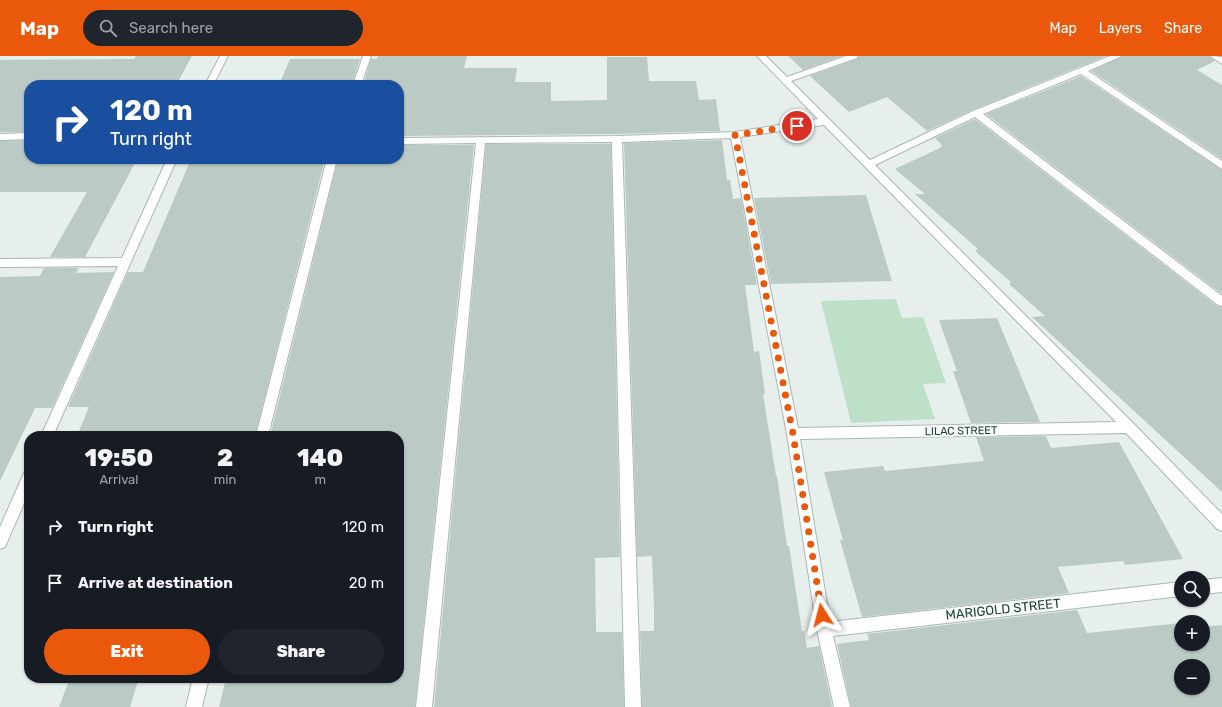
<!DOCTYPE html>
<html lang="en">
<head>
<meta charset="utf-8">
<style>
  :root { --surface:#171b24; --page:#20242c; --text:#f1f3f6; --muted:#9ea1a6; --accent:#ea580c }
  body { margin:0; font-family:Rubik,sans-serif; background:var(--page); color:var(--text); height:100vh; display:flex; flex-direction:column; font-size:15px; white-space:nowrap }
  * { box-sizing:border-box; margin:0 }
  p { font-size:13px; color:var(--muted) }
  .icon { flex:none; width:22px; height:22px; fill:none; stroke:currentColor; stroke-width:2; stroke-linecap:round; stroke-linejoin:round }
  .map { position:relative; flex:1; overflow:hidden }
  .side { position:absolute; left:24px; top:375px; width:380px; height:252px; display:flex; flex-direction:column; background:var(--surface); border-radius:16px; box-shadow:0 1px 3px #0004 }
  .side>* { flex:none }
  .top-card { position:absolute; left:24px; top:24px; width:380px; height:84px; border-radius:16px; box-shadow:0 1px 3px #0004; background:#1a4fa0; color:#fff; overflow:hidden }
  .buttons { position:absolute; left:1174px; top:515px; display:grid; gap:8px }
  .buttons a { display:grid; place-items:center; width:36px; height:36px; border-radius:50%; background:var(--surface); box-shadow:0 1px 3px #0004; font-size:20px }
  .pin { position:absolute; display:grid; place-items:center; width:34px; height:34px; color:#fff; margin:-17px; border:2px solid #fff; border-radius:50%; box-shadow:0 1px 4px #0007 }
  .me { position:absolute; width:44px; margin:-22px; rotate:351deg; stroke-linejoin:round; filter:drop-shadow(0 0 3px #0008) }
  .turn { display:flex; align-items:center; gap:14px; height:84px; padding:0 20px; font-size:18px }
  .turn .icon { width:52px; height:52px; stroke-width:2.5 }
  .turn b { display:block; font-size:28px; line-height:34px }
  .eta { display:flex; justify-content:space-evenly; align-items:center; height:68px; text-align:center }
  .eta b { font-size:24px; font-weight:800; line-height:28px }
  .button { display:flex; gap:8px; margin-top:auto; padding:8px 20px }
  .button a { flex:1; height:46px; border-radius:24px; background:var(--accent); color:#fff; font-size:16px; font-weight:800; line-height:46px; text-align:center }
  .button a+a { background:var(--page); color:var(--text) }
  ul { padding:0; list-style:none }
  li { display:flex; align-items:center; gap:12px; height:56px; padding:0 20px }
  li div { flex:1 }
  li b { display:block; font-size:15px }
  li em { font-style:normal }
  header { display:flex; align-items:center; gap:24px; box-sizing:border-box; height:56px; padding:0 20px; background:var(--accent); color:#fff }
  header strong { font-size:19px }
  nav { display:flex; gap:22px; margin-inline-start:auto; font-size:14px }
  .search { width:280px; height:36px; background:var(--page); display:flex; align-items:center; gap:10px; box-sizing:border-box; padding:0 14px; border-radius:22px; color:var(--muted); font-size:15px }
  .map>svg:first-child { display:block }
  .green { fill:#bfe0c8 }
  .building { fill:#bbcac4; fill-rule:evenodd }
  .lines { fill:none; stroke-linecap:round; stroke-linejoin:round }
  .minor-casing { stroke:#a8b8b2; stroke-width:2 }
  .minor { fill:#fff; fill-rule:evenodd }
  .route { stroke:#ea580c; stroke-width:7; stroke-dasharray:0 12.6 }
  .labels { text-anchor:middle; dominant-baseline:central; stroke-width:4; stroke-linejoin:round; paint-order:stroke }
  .street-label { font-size:11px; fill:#24423a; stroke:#f7fbf9 }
  .near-street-label { font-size:13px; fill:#24423a; stroke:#f7fbf9 }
</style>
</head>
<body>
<header>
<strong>Map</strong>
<div class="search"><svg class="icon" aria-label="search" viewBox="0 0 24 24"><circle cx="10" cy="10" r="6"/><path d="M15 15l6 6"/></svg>Search here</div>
<nav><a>Map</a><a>Layers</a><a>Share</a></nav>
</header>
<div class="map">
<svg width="1222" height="651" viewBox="0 0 1222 651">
  <rect width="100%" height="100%" fill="#e6efeb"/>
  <!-- green -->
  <path class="green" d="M896 243 902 262 923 261 946 327 923 328 935 363 851 367 821 245Z"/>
  <!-- building -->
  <path class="building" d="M136 0H192L176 29H29V76H0V4L134 3Z
    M378 0H467L464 12H517L515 26H551V45L607 44V1H647L649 25H696L699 44 716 43 720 75 617 78 399 80V29H363L371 3H377Z
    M788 0H842L803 14Z
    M859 0H1106L972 54 927 75 887 41 849 56 810 20 857 3Z
    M1123 0H1209L1215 5 1197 14 1222 29V103L1091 15Z
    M290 3H360L352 29H279Z
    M1081 20 1222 114V238L986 58Z
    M975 63 1217 250 1222 251V436L1032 261 1045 260 1009 228 1011 226 975 195 978 193 915 138H925L895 113 942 91 941 89H942L935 82Z
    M29 84V103H137L85 201H50L87 136H0V85Z
    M722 84 727 124H730L733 143 741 142 757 229H745L754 296 759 295 765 338H763L776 420H777L787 490H789L802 575H804L807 592 819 590 832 651H642L640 575H654V551L652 500 637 501 624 87Z
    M486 88H611L620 501 595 502 596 576H622L624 651H434Z
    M399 89H474L415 651H219L226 622H399V380H270L338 103H399Z
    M191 103H325L255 380H77L89 351H68L128 216H143Z
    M866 139 892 225 771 228 754 142Z
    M44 212H79L76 217 114 216 52 352H35L0 425V221L40 220Z
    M997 262 1040 366 971 367 953 315H957L939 264Z
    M1046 380 1051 392 1119 386 1183 503 1125 509 1123 505 1058 511 1069 537 862 561 840 484H843L824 416 883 410 885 415 984 405 976 381Z
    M1077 554 1087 577 1181 567V588H1203V571L1222 569V651H851L837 588 869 584 867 578ZM1181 610H1203V632H1181Z
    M70 622H139L130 651H59Z"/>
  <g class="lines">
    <defs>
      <path id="minor" d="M220 0H228L213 29H205Z
        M363 0H371L361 29H353Z
        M757 0H766L787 21 846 0H858L857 2 791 25 870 104 973 55 1110 0H1122L1088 15 1222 105V113L1081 18 983 58 1222 240V250L1218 249 975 61 875 109 1133 367 1222 458V475L1217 473 1126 377 800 383 830 566 1181 526V540L833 580 850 651H834L817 574 787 378 731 82 622 86 641 651H625L612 86 485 87 432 651H416L476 87 399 88V82L617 80 735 76 818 63ZM824 69 1116 366 798 372 740 81Z
        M1210 0 1222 1V8Z
        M29 77V83L0 84V78Z
        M167 103H177L53 380H41L118 210 0 211V203L122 202Z
        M327 103H337L268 380H256Z
        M29 415V436L5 491 0 493V471L24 417Z
        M1222 522V536L1203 538V524Z
        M193 622H209L202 651H186Z"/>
    </defs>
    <!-- minor casing -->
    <use href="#minor" class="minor-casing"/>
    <!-- minor -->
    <use href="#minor" class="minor"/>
  </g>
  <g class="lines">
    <!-- route -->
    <path class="route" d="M797 70 735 79 793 378 822 559"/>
  </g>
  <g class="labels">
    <!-- street labels -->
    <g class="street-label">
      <text transform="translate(961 375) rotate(-1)">LILAC STREET</text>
    </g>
    <!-- near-street labels -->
    <g class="near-street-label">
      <text transform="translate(1003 553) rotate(-6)">MARIGOLD STREET</text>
    </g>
  </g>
</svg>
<div class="buttons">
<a><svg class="icon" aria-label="search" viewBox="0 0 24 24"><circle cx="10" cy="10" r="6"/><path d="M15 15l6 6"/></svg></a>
<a>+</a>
<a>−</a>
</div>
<div class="pin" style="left:797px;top:70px;background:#d93025"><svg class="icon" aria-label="arrive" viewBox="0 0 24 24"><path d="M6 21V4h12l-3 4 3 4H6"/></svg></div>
<svg class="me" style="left:822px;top:559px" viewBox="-20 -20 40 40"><path d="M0-17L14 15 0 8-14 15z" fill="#ea580c" stroke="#fff" stroke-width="4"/></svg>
<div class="top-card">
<div class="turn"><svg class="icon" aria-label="right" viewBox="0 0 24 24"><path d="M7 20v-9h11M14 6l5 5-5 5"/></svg><div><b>120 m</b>Turn right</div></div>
</div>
<section class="side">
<div class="eta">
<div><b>19:50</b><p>Arrival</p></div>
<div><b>2</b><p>min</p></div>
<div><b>140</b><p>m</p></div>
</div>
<ul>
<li><svg class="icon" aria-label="right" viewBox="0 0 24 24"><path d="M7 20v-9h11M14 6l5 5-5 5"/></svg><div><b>Turn right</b></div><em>120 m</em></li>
<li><svg class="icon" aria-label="arrive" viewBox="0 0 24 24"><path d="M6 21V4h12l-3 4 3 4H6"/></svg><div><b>Arrive at destination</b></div><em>20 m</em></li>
</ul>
<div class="button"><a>Exit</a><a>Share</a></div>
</section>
</div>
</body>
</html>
